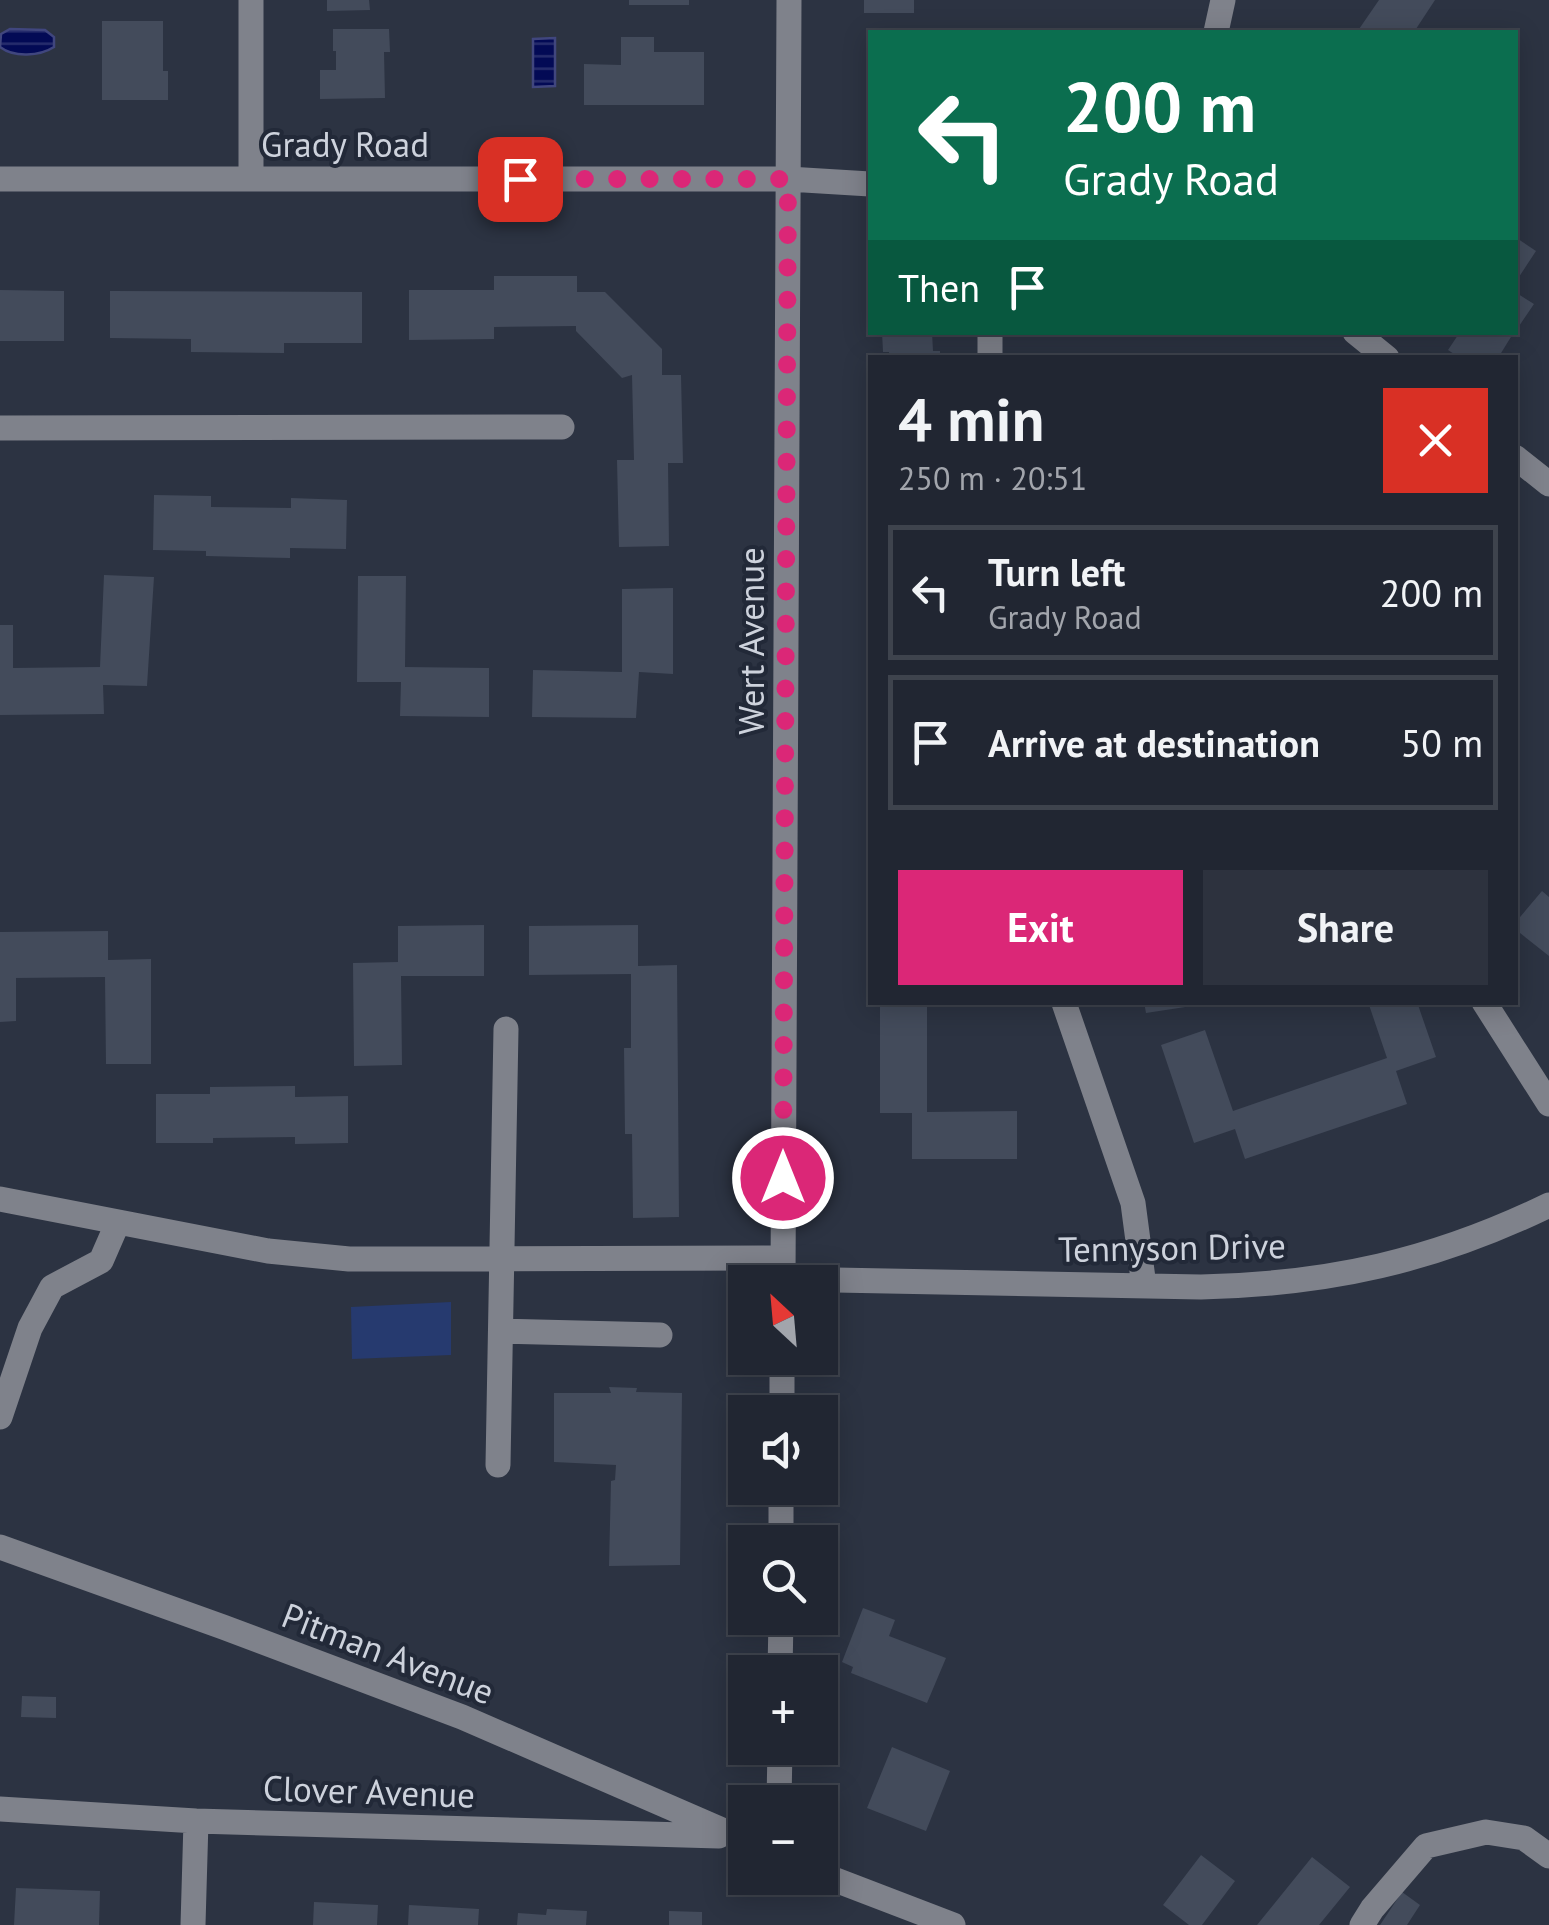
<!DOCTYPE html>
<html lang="en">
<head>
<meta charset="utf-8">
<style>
  :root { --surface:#212632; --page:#2d323e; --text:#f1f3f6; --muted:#a2a5ac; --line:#3e434d; --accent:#db2777 }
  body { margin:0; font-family:"PT Sans",sans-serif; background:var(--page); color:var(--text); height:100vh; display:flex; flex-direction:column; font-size:38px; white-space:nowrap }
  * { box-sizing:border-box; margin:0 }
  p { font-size:32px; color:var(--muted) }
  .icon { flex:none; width:55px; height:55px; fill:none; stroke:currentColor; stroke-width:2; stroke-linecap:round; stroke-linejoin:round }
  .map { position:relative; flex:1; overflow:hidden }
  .side { position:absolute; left:868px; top:355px; width:650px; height:650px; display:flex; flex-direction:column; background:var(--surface); border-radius:0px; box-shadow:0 5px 25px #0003,0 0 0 2px var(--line) }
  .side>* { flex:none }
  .banner { position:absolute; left:868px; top:30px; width:650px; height:305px; border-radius:0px; box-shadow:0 5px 25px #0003,0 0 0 2px var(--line); background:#0b6e4f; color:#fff; overflow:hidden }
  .needle { width:65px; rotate:334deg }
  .controls { position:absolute; left:728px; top:1265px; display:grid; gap:20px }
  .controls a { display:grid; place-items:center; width:110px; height:110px; border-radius:0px; background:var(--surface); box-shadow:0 5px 25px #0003,0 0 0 2px var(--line); font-size:50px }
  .pin { position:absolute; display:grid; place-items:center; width:85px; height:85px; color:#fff; margin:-42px; border-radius:20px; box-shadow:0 5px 15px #0006 }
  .me { position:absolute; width:110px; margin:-55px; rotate:0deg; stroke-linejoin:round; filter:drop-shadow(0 0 8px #0008) }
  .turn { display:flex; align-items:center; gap:35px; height:210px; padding:0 30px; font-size:45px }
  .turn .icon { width:130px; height:130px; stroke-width:2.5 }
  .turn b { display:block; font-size:70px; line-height:85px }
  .then { display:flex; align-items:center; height:95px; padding:0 30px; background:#0003; gap:20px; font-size:38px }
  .round { display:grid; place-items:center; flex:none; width:105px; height:105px; border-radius:0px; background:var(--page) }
  .overview { display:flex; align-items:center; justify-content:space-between; height:170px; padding:0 30px }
  h1 { font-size:60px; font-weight:700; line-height:75px }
  .primary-button { display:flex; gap:20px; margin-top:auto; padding:20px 30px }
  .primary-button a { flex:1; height:115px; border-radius:0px; background:var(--accent); color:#fff; font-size:40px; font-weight:700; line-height:115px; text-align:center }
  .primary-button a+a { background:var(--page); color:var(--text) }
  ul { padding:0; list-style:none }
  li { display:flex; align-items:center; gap:30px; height:135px; margin:0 20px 15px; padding:0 10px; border:5px solid var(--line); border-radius:0px }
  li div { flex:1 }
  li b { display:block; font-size:38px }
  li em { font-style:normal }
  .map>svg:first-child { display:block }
  .pitch { fill:#263a6f }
  .water { fill:url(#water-rules); stroke:#40467e; stroke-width:2.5 }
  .building { fill:#434b5b }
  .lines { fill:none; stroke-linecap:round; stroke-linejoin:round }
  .minor { stroke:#7f828b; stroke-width:25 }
  .route { stroke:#db2777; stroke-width:18; stroke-dasharray:0 32.4 }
  .labels { text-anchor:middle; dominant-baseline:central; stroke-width:8; stroke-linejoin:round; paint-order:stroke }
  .street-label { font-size:35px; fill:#cdd2dc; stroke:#222938 }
</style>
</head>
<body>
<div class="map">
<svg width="1549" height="1925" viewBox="0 0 1549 1925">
  <defs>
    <pattern id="water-rules" width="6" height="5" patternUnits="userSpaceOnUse" patternTransform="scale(2.5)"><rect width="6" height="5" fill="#030a55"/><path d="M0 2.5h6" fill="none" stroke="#272d6d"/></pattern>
  </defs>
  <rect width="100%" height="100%" fill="#2c3342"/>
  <!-- pitch -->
  <path class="pitch" d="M451 1302V1355L352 1359 351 1307Z"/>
  <!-- water -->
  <path class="water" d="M10 29 45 30 54 37V47C40 56 14 58 0 47L1 34Z
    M555 38V86L533 87V39Z"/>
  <!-- building -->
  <path class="building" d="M327 0H369L370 10 327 11Z
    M629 0H689V5H629Z
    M864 0H914V13H864Z
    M1379 0H1435L1414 32H1357Z
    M102 21H163V71H168V100H102Z
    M333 29H389L390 52H384L385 98 320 99V70H336V51H333Z
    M621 37H654V52H704V105H584V64L621 65Z
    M1515 237 1536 251 1515 283Z
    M494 276H577V292H605L662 349V375H681L683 463H668L669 546 619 547 617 460H634L632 375 622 378 576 331V326L494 327V339L409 340V290H494Z
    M0 290 64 291V341H0Z
    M110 291 362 292V343H284V353L191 352V339L110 338Z
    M1515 292 1534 304 1515 332Z
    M882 332H932L933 351H940V358H889V352H883Z
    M1460 332H1514L1498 358H1460L1448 350Z
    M154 495 211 496V507L291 508V498L347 500 346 549 290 548V558L206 556V551L153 550Z
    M104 575 154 577 147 686 103 685 104 714 0 715V625H13V668L100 667Z
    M358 576H406L405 667 489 668V717L400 716 401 682H357Z
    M673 588V674L639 672 636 718 532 717 533 670 622 672V589Z
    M1542 891 1549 897V956L1515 929V923Z
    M484 925V976H401L402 1065 354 1066 353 963 398 962V926Z
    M638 925V966L677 965 679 1217 633 1218 632 1134H625L624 1048H631V974L529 975V926Z
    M108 931V960L151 959V1064H106L105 977 16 978V1021L0 1022V932Z
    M880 1002H927V1112L1017 1111V1159H912V1113H880Z
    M1144 1002H1191L1192 1006 1146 1013Z
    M1368 1002H1417L1436 1057 1396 1071 1407 1104 1245 1159 1235 1129 1194 1143 1161 1045 1205 1030 1233 1111 1387 1058Z
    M295 1086V1097L348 1096V1143L295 1144V1137L213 1138V1143H156V1094H210V1087Z
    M609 1387 637 1388 636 1392 682 1393 680 1565 609 1566 611 1481 615 1480 616 1465 554 1462V1393H611Z
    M863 1608 895 1620 889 1636 946 1658 927 1703 851 1673 853 1667 842 1662Z
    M22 1696 56 1697V1718L21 1717Z
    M892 1747 950 1771 926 1831 867 1808Z
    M1201 1855 1235 1881 1202 1925H1189L1163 1905Z
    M1312 1857 1350 1887 1319 1925H1257Z
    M16 1888 100 1891 99 1925H14Z
    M1402 1892 1420 1905 1407 1925H1380Z
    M314 1902 378 1905 377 1925H313Z
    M409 1905 479 1909 478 1925H408Z
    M547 1909 587 1911 586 1925H517L518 1913 546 1915Z
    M669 1911 702 1912V1925H669Z"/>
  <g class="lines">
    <!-- minor -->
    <path class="minor" d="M1216 32 1223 0
      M0 179H788L870 184
      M251 179V0
      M990 332V358
      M1355 332 1387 358
      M0 428 562 427
      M1515 457 1549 484
      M1484 1002 1549 1104
      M1064 1003 1133 1203 1144 1286
      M0 1199 268 1251 349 1259 782 1258
      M783 1279 1201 1287C1329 1284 1434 1261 1549 1205
      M783 1282 789 0
      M502 1331 660 1335
      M782 1412V1358
      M0 1417 30 1328 52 1287 101 1261 118 1222
      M498 1465 506 1029
      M781 1542V1488
      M0 1547 223 1627 462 1717 745 1840
      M780 1672 781 1618
      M779 1802 780 1748
      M0 1809 196 1821 719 1836
      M820 1874 953 1925
      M193 1925 196 1821
      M1362 1925 1372 1909 1426 1846 1486 1832 1524 1838 1549 1856"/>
  </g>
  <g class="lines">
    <!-- route -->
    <path class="route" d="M520 179H788L783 1178"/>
  </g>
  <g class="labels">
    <!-- street labels -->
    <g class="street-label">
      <text x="345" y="144">Grady Road</text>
      <text transform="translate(751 641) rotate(-90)">Wert Avenue</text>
      <text transform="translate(1172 1247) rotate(-1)">Tennyson Drive</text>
      <text transform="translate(388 1653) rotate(21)">Pitman Avenue</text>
      <text transform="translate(369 1791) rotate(2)">Clover Avenue</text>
    </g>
  </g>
</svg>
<div class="controls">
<a><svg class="needle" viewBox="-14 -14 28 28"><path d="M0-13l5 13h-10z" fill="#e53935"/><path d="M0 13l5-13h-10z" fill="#a2a5ac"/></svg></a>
<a><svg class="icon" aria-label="sound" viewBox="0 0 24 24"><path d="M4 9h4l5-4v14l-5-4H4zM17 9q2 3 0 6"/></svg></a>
<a><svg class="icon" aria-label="search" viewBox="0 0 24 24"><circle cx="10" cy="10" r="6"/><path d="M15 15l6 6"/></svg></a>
<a>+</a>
<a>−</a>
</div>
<div class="pin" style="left:520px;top:179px;background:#d93025"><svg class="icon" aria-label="arrive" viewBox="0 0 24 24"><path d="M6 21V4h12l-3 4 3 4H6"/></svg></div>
<svg class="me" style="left:783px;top:1178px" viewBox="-20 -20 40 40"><circle r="17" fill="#db2777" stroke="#fff" stroke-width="3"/><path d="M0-11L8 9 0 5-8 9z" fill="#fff"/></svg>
<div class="banner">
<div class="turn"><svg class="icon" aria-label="left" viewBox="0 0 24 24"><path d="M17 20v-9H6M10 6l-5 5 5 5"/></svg><div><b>200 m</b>Grady Road</div></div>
<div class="then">Then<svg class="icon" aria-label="arrive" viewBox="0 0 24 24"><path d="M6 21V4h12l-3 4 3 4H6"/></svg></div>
</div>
<section class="side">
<div class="overview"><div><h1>4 min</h1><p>250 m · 20:51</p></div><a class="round" style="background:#d93025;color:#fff"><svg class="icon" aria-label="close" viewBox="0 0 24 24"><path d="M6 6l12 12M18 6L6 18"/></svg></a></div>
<ul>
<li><svg class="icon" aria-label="left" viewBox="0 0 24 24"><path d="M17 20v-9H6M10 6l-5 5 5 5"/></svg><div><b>Turn left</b><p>Grady Road</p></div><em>200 m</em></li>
<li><svg class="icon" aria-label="arrive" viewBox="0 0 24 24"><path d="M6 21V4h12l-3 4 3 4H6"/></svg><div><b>Arrive at destination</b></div><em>50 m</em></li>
</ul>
<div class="primary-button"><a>Exit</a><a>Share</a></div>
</section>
</div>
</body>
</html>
